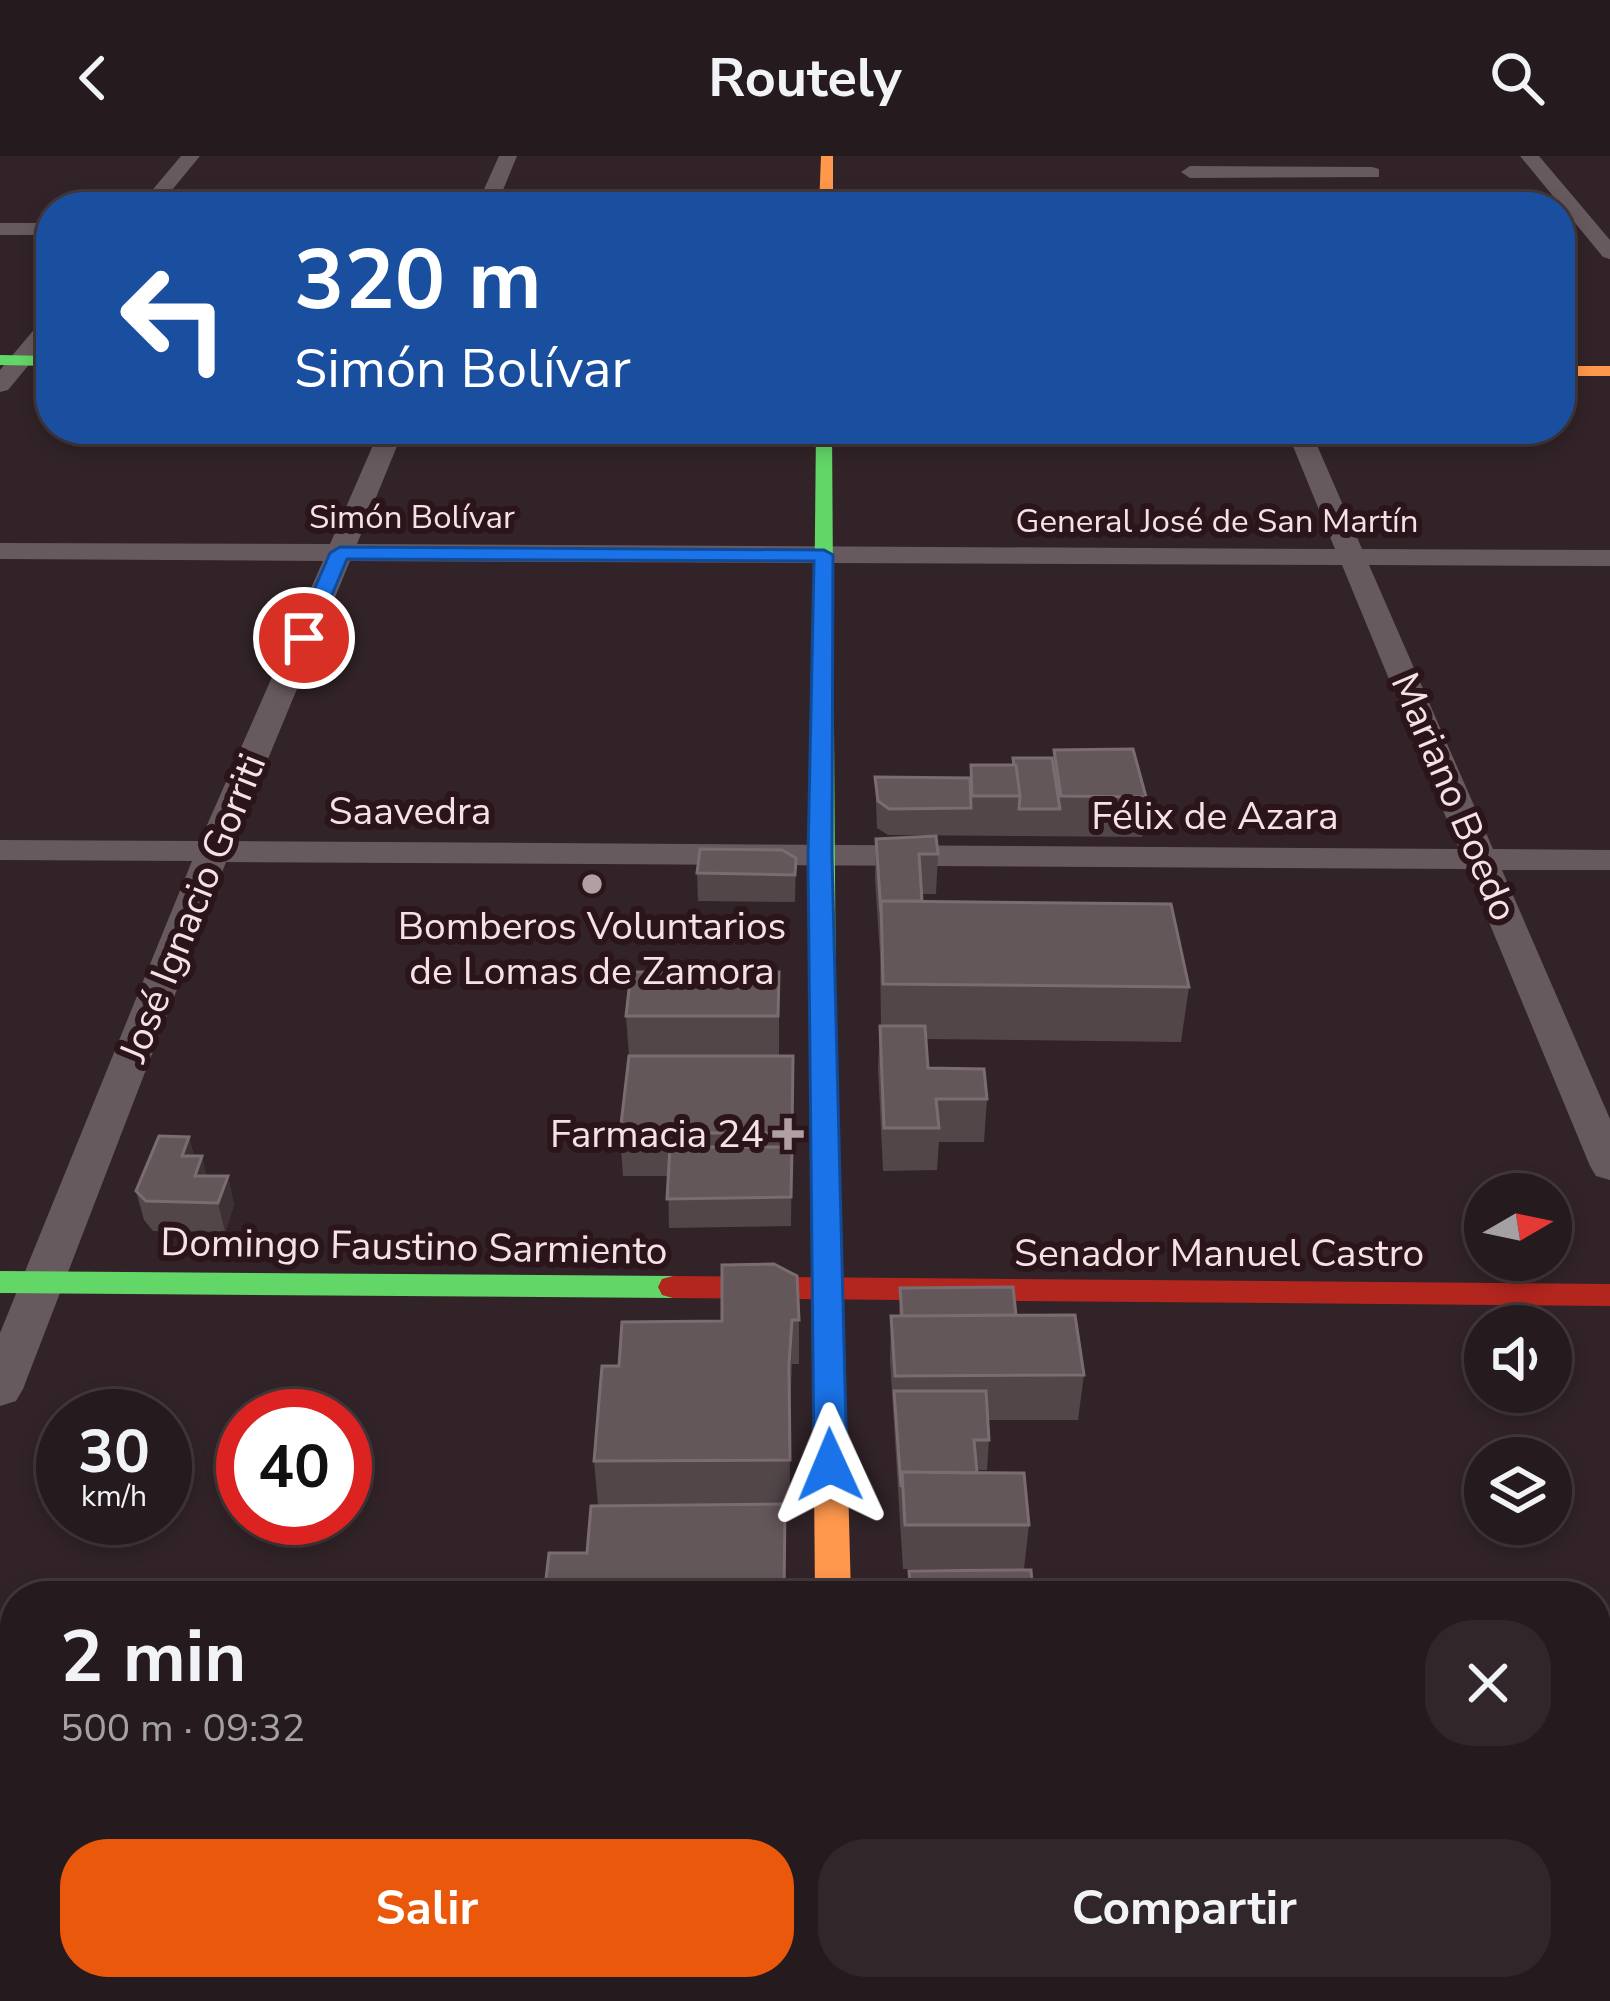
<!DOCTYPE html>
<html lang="es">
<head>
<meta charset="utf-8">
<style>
  :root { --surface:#251a1d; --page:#31272a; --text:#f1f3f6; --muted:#a3a1a4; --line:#42383b; --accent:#ea580c }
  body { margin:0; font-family:"Nunito Sans",sans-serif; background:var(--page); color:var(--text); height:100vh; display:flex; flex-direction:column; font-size:45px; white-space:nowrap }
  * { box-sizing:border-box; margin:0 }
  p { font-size:39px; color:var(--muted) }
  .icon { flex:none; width:66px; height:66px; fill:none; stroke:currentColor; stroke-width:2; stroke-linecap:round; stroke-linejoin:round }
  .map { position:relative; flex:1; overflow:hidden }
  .sheet { position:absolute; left:0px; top:1425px; width:1611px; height:420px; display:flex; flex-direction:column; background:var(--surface); border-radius:48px 48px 0 0; box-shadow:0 6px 18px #0003,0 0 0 3px var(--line) }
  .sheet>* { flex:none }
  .hud { position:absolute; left:36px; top:36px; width:1539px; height:252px; border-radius:48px; box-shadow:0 6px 18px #0003,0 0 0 3px var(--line); background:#1a4fa0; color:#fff; overflow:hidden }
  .needle { width:78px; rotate:81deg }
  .fabs { position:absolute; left:1464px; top:1017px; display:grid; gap:24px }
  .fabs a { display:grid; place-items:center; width:108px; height:108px; border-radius:50%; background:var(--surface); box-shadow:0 6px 18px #0003,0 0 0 3px var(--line); font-size:60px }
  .speed { position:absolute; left:36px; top:1233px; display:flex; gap:24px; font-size:60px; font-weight:700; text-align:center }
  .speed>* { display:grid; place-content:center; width:156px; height:156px; border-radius:50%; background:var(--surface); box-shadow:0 6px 18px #0003,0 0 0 3px var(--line); line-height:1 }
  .speed small { font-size:30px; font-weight:400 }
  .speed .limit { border:18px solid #d22; background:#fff; color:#111 }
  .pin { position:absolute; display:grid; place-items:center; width:102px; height:102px; color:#fff; margin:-51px; border:6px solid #fff; border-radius:50%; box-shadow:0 3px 12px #0007 }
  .me { position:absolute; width:132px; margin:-66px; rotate:359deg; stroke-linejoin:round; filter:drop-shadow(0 0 9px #0008) }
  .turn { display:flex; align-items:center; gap:42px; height:252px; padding:0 60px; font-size:54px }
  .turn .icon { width:156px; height:156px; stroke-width:2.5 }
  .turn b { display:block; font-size:84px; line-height:102px }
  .round { display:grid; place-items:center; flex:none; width:126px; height:126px; border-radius:48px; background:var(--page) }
  .head { display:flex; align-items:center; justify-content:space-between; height:204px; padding:0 60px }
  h1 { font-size:72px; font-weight:700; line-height:90px }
  .button { display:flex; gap:24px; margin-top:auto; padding:24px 60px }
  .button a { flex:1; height:138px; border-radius:48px; background:var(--accent); color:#fff; font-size:48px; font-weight:700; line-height:138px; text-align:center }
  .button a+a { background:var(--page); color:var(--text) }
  header { display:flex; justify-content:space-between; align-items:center; height:156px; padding:0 60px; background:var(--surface); font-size:54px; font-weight:700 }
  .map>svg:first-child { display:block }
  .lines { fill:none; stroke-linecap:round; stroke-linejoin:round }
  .lane { fill:#675a5e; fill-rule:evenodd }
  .street { fill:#675a5e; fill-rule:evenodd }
  .fast { fill:#63d668; fill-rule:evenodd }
  .slow { fill:#ff974d; fill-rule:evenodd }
  .jam { fill:#b3261e; fill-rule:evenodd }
  .wall { fill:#524649 }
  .shaded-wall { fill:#3e3134 }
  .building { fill:#64575a; stroke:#7a6c70; stroke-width:3 }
  .route { fill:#1a73e8; stroke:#114b97; stroke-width:3 }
  .poi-dot { fill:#b09fa3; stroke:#2c141b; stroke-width:4.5 }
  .labels { text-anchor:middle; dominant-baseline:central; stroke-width:12; stroke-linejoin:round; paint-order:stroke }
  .far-street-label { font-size:33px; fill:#f4e2e6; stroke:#2c141b }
  .street-label { font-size:39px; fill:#f4e2e6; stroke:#2c141b }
  .poi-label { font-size:39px; fill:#f4e2e6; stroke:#2c141b }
</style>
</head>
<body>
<header><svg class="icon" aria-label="back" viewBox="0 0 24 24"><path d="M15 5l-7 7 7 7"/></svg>Routely<svg class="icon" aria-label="search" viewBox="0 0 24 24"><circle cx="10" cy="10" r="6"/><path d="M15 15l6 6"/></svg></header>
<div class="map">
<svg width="1610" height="1845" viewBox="0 0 1610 1845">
  <rect width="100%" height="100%" fill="#312327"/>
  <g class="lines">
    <!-- lane -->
    <path class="lane" d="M207 273H219L211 286 207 287 201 284Z"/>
    <!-- street -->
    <path class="street" d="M181 0H200L158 51H138Z
      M499 0H517L496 51H476Z
      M1520 0H1539L1610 84V103L1603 101Z
      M1372 11 1379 13V21L1190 22 1181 16 1190 10Z
      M0 67H51V79H0Z
      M51 161V182L8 234 0 236V214L43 163Z
      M380 273H404L357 388 1335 393 1286 273H1310L1362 393 1610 394V410L1369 409 1493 693 1610 694V714H1502L1610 963V1024L1596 1020 1590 1010 1467 713 226 706 23 1233 16 1245 0 1250V1177L192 705 0 704V684L200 685 323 405 0 403V387L330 388ZM350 405 1342 409 1459 693 234 685Z"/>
    <!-- fast -->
    <path class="fast" d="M0 199 51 200V210L0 209Z
      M816 273H832L836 868 823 876 810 868Z
      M0 1115 673 1120 684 1123 688 1131 684 1139 673 1142 0 1137Z"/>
    <!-- slow -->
    <path class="slow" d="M821 0H833V51H819Z
      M1560 210H1610V220H1560Z
      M823 860 836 868 851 1440H815L810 868Z
      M820 1830H862V1845H820Z"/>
    <!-- jam -->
    <path class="jam" d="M673 1120 1610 1128V1150L673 1142 662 1139 658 1131 662 1123Z"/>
  </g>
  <!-- wall -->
  <path class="wall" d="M1054 594 1146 641 1142 681 888 679 877 672 875 621 970 622 971 609H1012L1013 602 1053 607Z
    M876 683 938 698 936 738H921L922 745 1189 831 1181 886 926 883 928 912 987 943 984 986H939L937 1014 883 1015 878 912 880 870H881L880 798 875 723Z
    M796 702 795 746 698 745 697 717Z
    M779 816V900H793L791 1070 669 1072 668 1020H623L620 977 629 900 626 860Z
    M189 981 194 1000 207 1020H228L234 1049 225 1076 153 1075 144 1064 136 1035Z
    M900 1132 1016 1159 1084 1219 1078 1264H988L989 1284 987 1314H977V1317L1029 1369 1024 1413H903L890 1204 891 1160H899Z
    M799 1164V1208H792L790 1254V1348L598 1349 594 1305 619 1210 722 1165Z
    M1596 1645H1610V1825L1596 1781Z
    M15 1646V1797H0V1662Z
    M925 1830H1153L934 1839Z"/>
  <!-- shaded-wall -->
  <path class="shaded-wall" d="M189 981 196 1010 182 1000Z
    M202 1000 209 1029 202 1049 195 1020Z
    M228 1020 234 1049 225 1076 218 1047Z
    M792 1164 790 1254V1348L789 1209Z"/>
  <!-- building -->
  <path class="building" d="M1133 593 1146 641 1061 640 1054 594Z
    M1013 602H1052L1060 653H1019L1020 640 1016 609H1014Z
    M971 609H1016L1020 640H972Z
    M875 621 970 622 971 652 889 653 878 645Z
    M936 680 938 698H919L922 745H881V757L876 683Z
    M700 693 782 694 796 702 795 719 697 717Z
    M881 745 1171 748 1189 831 883 828Z
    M631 816H779L778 860H626Z
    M880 870H925L928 912 984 913 987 943H936L939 972H884Z
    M629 900H793L792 977H620Z
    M159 980 189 981 182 1000H202L195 1020H228L218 1047 146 1045 136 1035Z
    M670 991H792L791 1041 667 1043Z
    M774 1108 797 1120 799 1164H792L789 1209 790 1304 594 1305 602 1210H619L622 1166 722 1165V1109Z
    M1013 1131 1016 1159 902 1160 900 1132Z
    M1075 1159 1084 1219 895 1220 891 1160Z
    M894 1235H986L989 1284H974L977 1317 902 1316 901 1331Z
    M902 1316 1024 1317 1029 1369H905Z
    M785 1348 784 1440H544L549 1397H587L591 1350Z
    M1031 1414 1033 1440H911L909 1415Z
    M1596 1645H1610V1723L1596 1681Z
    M5 1646H15V1741H0V1662Z"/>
  <!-- route -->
  <path class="route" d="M340 391 824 394 833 399 832 700 847 1309 842 1318 830 1322 819 1318 814 1309 808 700 814 405 347 403 314 482 296 486 293 482 330 397Z"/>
  <!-- markers -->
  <g class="poi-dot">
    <circle cx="592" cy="728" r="12"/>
    <path d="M782 960h12v12h12v12h-12v12h-12v-12h-12v-12h12z"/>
  </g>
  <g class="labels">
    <!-- far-street labels -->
    <g class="far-street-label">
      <text x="412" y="361">Simón Bolívar</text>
      <text x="1217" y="365">General José de San Martín</text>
    </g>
    <!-- street labels -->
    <g class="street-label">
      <text transform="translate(1454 641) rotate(67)">Mariano Boedo</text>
      <text x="410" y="655">Saavedra</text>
      <text x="1215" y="660">Félix de Azara</text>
      <text transform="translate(193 752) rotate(-68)">José Ignacio Gorriti</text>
      <text transform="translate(414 1091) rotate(1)">Domingo Faustino Sarmiento</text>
      <text x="1219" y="1097">Senador Manuel Castro</text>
    </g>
    <!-- poi labels -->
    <g class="poi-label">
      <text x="592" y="770">Bomberos Voluntarios<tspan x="592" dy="45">de Lomas de Zamora</tspan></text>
      <text x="764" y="978" text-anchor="end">Farmacia 24</text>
    </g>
  </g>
</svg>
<div class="fabs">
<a><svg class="needle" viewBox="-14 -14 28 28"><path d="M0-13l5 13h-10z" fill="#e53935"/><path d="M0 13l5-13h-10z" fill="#a3a1a4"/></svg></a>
<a><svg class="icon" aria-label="sound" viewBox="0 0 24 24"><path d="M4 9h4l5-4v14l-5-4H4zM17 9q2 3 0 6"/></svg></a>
<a><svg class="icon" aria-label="layers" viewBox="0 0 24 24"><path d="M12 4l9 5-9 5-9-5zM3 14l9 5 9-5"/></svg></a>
</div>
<div class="speed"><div>30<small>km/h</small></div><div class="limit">40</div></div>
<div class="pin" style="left:304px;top:482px;background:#d93025"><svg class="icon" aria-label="arrive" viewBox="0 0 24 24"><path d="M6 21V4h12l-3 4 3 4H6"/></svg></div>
<svg class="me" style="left:830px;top:1309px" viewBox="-20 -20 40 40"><path d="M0-17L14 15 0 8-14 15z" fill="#1a73e8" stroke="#fff" stroke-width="4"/></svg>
<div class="hud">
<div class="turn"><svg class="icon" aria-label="left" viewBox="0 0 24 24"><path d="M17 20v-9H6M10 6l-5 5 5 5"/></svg><div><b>320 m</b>Simón Bolívar</div></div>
</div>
<section class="sheet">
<div class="head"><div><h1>2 min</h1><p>500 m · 09:32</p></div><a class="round"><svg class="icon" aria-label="close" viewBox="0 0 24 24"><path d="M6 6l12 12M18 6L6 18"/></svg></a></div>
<div class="button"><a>Salir</a><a>Compartir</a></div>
</section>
</div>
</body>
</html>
